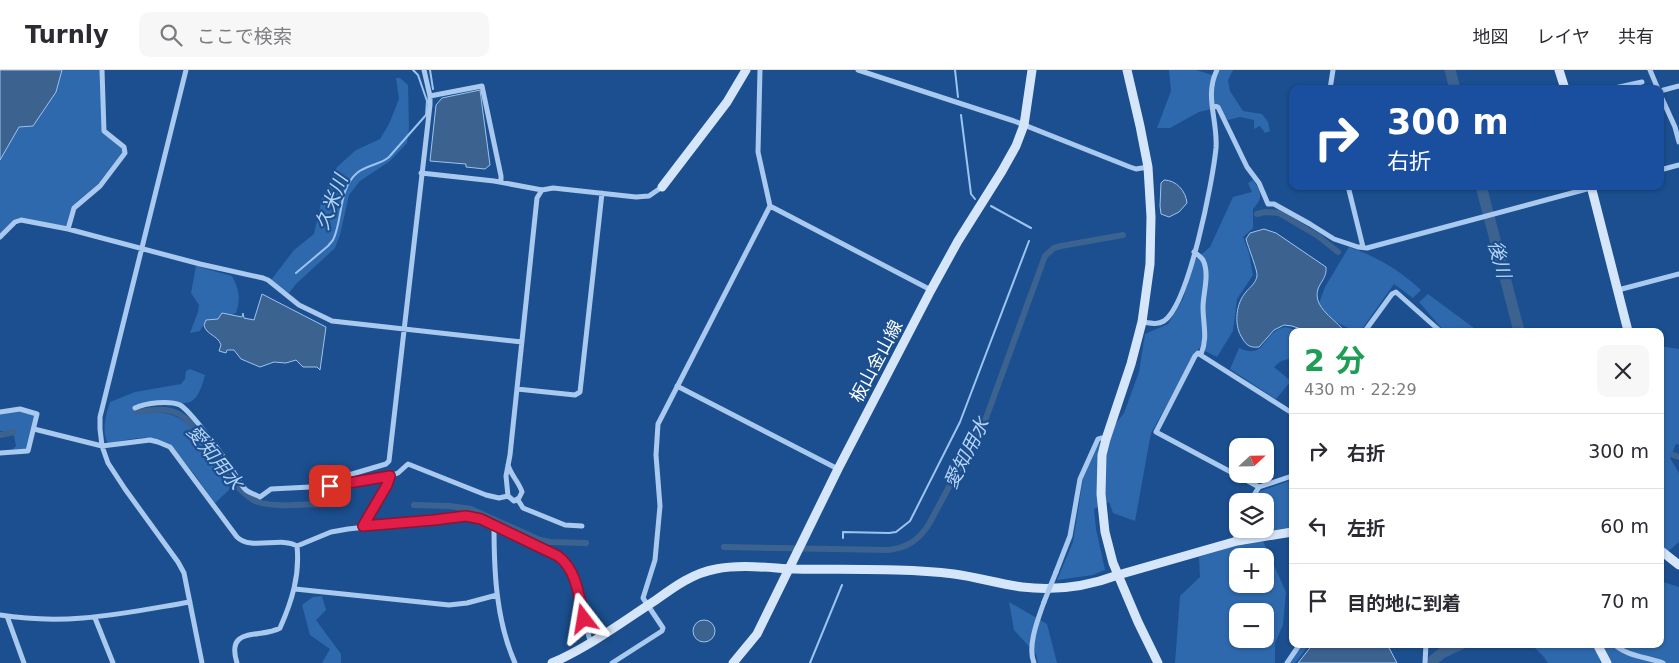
<!DOCTYPE html>
<html lang="ja">
<head>
<meta charset="utf-8">
<style>
  :root { --surface:#fff; --page:#f7f7f7; --text:#2b2b33; --muted:#7c7c81; --line:#e1e1e2 }
  body { margin:0; font-family:"DejaVu Sans","Noto Sans JP",sans-serif; background:var(--page); color:var(--text); height:100vh; display:flex; flex-direction:column; font-size:19px; white-space:nowrap }
  * { box-sizing:border-box; margin:0 }
  p { font-size:16px; color:var(--muted) }
  .icon { flex:none; width:28px; height:28px; fill:none; stroke:currentColor; stroke-width:2; stroke-linecap:round; stroke-linejoin:round }
  .map { position:relative; flex:1; overflow:hidden }
  .side { position:absolute; left:1289px; top:258px; width:375px; height:320px; display:flex; flex-direction:column; background:var(--surface); border-radius:10px; box-shadow:0 1px 4px #0004 }
  .side>* { flex:none }
  .hud { position:absolute; left:1289px; top:15px; width:375px; height:105px; border-radius:10px; box-shadow:0 1px 4px #0004; background:#1a4fa0; color:#fff; overflow:hidden }
  .needle { width:32px; rotate:68deg }
  .buttons { position:absolute; left:1229px; top:368px; display:grid; gap:10px }
  .buttons a { display:grid; place-items:center; width:45px; height:45px; border-radius:10px; background:var(--surface); box-shadow:0 1px 4px #0004; font-size:25px }
  .pin { position:absolute; display:grid; place-items:center; width:42px; height:42px; color:#fff; margin:-21px; border-radius:10px; box-shadow:0 2px 8px #0006 }
  .me { position:absolute; width:55px; margin:-28px; rotate:346deg; stroke-linejoin:round; filter:drop-shadow(0 0 4px #0008) }
  .turn { display:flex; align-items:center; gap:18px; height:105px; padding:0 15px; font-size:22px }
  .turn .icon { width:65px; height:65px; stroke-width:2.5 }
  .turn b { display:block; font-size:35px; line-height:42px }
  .round { display:grid; place-items:center; flex:none; width:52px; height:52px; border-radius:10px; background:var(--page) }
  .head { display:flex; align-items:center; justify-content:space-between; height:85px; padding:0 15px }
  h1 { font-size:30px; font-weight:700; line-height:38px; color:#1e9e55 }
  ul { padding:0; list-style:none }
  li { display:flex; align-items:center; gap:15px; height:75px; padding:0 15px; border-top:1px solid var(--line) }
  li div { flex:1 }
  li b { display:block; font-size:19px }
  li em { font-style:normal }
  header { display:flex; align-items:center; gap:30px; box-sizing:border-box; height:70px; padding:0 25px; background:var(--surface); border-bottom:1px solid var(--line) }
  header strong { font-size:24px }
  nav { display:flex; gap:28px; margin-inline-start:auto; font-size:18px }
  .search { width:350px; height:45px; background:var(--page); display:flex; align-items:center; gap:12px; box-sizing:border-box; padding:0 18px; border-radius:10px; color:var(--muted); font-size:19px }
  .map>svg:first-child { display:block }
  .green { fill:#2e69ad; fill-rule:evenodd }
  .water { fill:#3c6290; stroke:#9cc4f0 }
  .lines { fill:none; stroke-linecap:round; stroke-linejoin:round }
  .stream { stroke:#9cc4f0; stroke-width:2 }
  .canal { stroke:#3c6290; stroke-width:6 }
  .river { stroke:#3c6290; stroke-width:11 }
  .street { stroke:#a9c9ee; stroke-width:5 }
  .secondary { stroke:#d6e6fa; stroke-width:9 }
  .street-bridge { stroke:#a9c9ee; stroke-width:5 }
  .route-casing { stroke:#92132f; stroke-width:12 }
  .route { stroke:#e11d48; stroke-width:9 }
  .labels { text-anchor:middle; dominant-baseline:central; stroke-width:4.5; stroke-linejoin:round; paint-order:stroke }
  .street-label { font-size:18px; fill:#fff; stroke:#1b4f8f }
  .water-label { font-size:19px; font-style:italic; fill:#b5d3f5; stroke:#1b4f8f }
</style>
</head>
<body>
<header>
<strong>Turnly</strong>
<div class="search"><svg class="icon" aria-label="search" viewBox="0 0 24 24"><circle cx="10" cy="10" r="6"/><path d="M15 15l6 6"/></svg>ここで検索</div>
<nav><a>地図</a><a>レイヤ</a><a>共有</a></nav>
</header>
<div class="map">
<svg width="1679" height="593" viewBox="0 0 1679 593">
  <rect width="100%" height="100%" fill="#1b4f8f"/>
  <!-- green -->
  <path class="green" d="M62 0H100L103 60 122 78 123 82 97 115 72 136 66 156 64 157 18 148 0 164V90L19 57 33 56 56 22Z
    M1169 0H1196L1212 5 1221 0H1233L1228 10 1230 21 1243 41 1262 44 1268 52 1270 61 1265 63 1260 56 1254 59V50L1240 47 1228 50 1216 38 1199 42 1170 58H1157L1171 21Z
    M396 8H400L408 15 409 58 407 73 390 91 360 111 349 125 340 165 335 178 296 214 289 223 276 216 271 210 294 180 314 164 322 128 337 97 356 80 380 69 389 54 399 29Z
    M1253 110C1261 122 1264 127 1253 139V158L1243 167 1249 183 1253 205 1237 229 1233 261 1217 287 1199 278 1151 363 1135 451 1113 443 1109 432 1094 439 1096 459 1105 500 1093 505 1057 510 1073 472 1083 409 1097 377 1124 343 1139 302 1145 264 1168 254 1183 229 1195 190 1210 177 1233 127 1252 122 1248 113Z
    M1349 177C1378 187 1399 200 1421 220L1413 228 1394 214 1362 259C1343 261 1332 248 1318 236L1325 217Z
    M196 196 232 206C239 220 241 227 236 243L231 245 222 243 218 249 206 250 200 261 190 263 198 242 199 235 191 223Z
    M1428 224 1478 261H1444L1419 232Z
    M1285 257 1301 261H1292V288L1281 291 1274 297 1291 311 1276 329 1230 299 1239 278C1261 287 1260 275 1273 263 1276 260 1281 258 1285 257Z
    M1660 276 1679 279V375L1676 374 1670 388 1679 403V472L1662 487 1660 498Z
    M190 299 205 305C195 342 188 332 157 331 150 331 141 335 134 337L137 344C159 342 171 340 189 355L230 412 229 420 215 433C199 412 175 369 147 368 135 367 120 372 108 373 101 362 106 345 110 332L135 322 181 314 185 309 186 301Z
    M19 341 35 345 27 379 12 380 16 376 13 361H0V344Z
    M1292 410V441L1289 447 1292 457 1239 466 1237 464 1238 459H1265V431H1252L1258 422Z
    M1263 471 1286 522 1283 555 1275 573V593H1175L1180 526 1200 507 1199 487 1247 472ZM1238 486H1265V514H1238ZM1238 541H1265V569H1238Z
    M1660 511 1679 517V593H1548L1543 586 1531 574H1660Z
    M322 526 326 540 316 550 341 584V593H322L330 579 310 565 302 535 313 527Z
    M1009 532 1047 554 1057 593H1038L1036 584 1014 560Z
    M1303 574H1310L1295 593H1289Z"/>
  <!-- water -->
  <path class="water" d="M0 0H62L56 22 33 56 19 57 0 90Z
    M480 20 490 95 485 99 466 97V94L430 91 436 35 442 28Z
    M1164 110C1176 110 1186 121 1187 133L1179 142 1169 147 1161 144 1160 136 1161 113Z
    M1264 159 1276 163 1326 197C1327 207 1321 211 1318 219 1312 238 1337 250 1344 261H1307L1292 256 1284 255 1274 260 1259 277C1249 278 1246 275 1241 266 1234 254 1236 233 1246 222 1250 217 1256 213 1257 206 1258 201 1248 177 1246 169L1250 163Z
    M262 224 326 257 320 300 317 297H303L296 290 286 293 274 292 260 297 241 289 234 280H227L226 283 219 281 221 275C218 265 206 265 204 255L206 250 218 249 222 243 242 247 243 243 244 248 254 250Z
    M693 561a11 11 0 1 1 22 0a11 11 0 1 1-22 0Z
    M1313 574H1387L1397 593H1298Z"/>
  <g class="lines">
    <!-- stream -->
    <path class="stream" d="M430 0 433 19
      M955 0 958 27
      M961 45 971 124 975 129
      M991 136 1031 158
      M296 203 328 176 333 170C343 150 338 119 357 103 366 95 380 95 389 87L426 45 427 31 418 5 413 0
      M843 468V462L889 463 896 462 910 451 960 352 1029 171
      M810 593 842 515"/>
    <!-- canal -->
    <path class="canal" d="M1257 144 1265 142 1279 143 1318 166 1338 182
      M137 342C157 339 175 336 190 353 203 373 237 425 258 432 277 438 305 434 324 434
      M0 365 14 362
      M1673 385 1679 387
      M414 435 450 436 471 439 540 470 550 472 586 473
      M724 477 888 480C907 478 919 470 929 454L986 348 1045 186 1054 178 1061 176 1123 165"/>
    <!-- river -->
    <path class="river" d="M1450 0 1455 19
      M1481 116 1519 261
      M1430 593 1442 583 1461 574"/>
    <!-- street -->
    <path class="street" d="M186 0 100 347V359L102 376 108 393 125 419 178 492 184 503 202 593
      M858 0 1014 51 1130 97 1136 99 1148 97
      M1650 0 1658 19
      M1330 19 1333 0
      M1610 19 1642 12
      M1660 21 1679 16
      M1660 24 1675 57 1679 72
      M430 26 482 16 501 106V112
      M1212 35 1218 37 1247 97 1259 113 1268 134H1274L1310 154 1334 169 1358 177 1367 178 1598 116
      M1660 100 1679 95
      M421 103 494 111 542 120 553 118 636 127 649 126 662 117
      M1348 116 1363 177
      M770 136 931 220
      M68 159 200 194 263 208 268 210 299 235 332 251 522 272
      M0 167 15 152 21 150 68 159 74 138 100 116 125 83 124 77 104 61 102 0
      M1194 182C1197 184 1201 187 1203 190 1210 204 1203 223 1203 237 1203 254 1208 268 1201 284L1198 283 1195 286 1156 362 1259 417
      M1618 220 1679 204
      M1142 252C1150 253 1157 255 1164 251 1189 234 1213 110 1216 78 1218 50 1204 26 1217 0
      M1365 261 1392 224 1396 222 1440 261
      M1199 284 1292 343
      M677 316 838 399
      M517 319 575 325 580 322 602 123
      M135 338C146 333 169 330 180 335 191 341 223 386 231 398 236 405 240 415 246 420 250 423 256 425 260 427L271 419 330 416 390 406 398 403 408 394 486 425 499 428 508 426
      M0 342 20 339 37 344 28 381 0 383
      M34 359 102 376 150 370 158 372 170 377 237 467C251 481 281 466 297 476L331 462 348 459 466 446 481 449 558 486 566 492 571 500 589 567 591 572
      M508 395C512 407 519 412 522 422L519 428 514 431 508 426 506 406 510 385 537 128 542 120
      M318 416 325 412 386 394 389 391 430 35V26L424 0
      M518 430 523 438 565 455 582 456
      M1250 431 1259 417 1292 406
      M494 456C494 502 496 550 515 593
      M363 457 387 415 390 406
      M1237 471C1234 463 1234 458 1238 451
      M1056 502 1070 466 1080 409 1098 369 1101 368 1106 369
      M295 519 449 535 467 533 497 525
      M0 545C69 556 123 543 190 532
      M7 546 24 593
      M95 548 113 593
      M1614 574C1626 586 1647 587 1663 593
      M237 593C225 555 262 569 280 558 292 531 300 505 297 476
      M612 593 662 561 663 558 643 528 655 490 660 436 656 385 658 354 770 136 758 82 760 0
      M1034 593C1027 576 1038 549 1044 532
      M1287 593 1300 574
      M1425 593 1426 574"/>
    <!-- secondary -->
    <path class="secondary" d="M1127 0 1140 56 1148 97 1151 147 1150 194 1142 252 1131 294 1106 369 1102 385 1101 424 1105 462 1113 493 1138 552 1158 593
      M1559 0 1565 19
      M1591 116 1628 261
      M662 117 727 32 746 0
      M1660 480 1679 495
      M1597 574 1607 593
      M552 593C589 577 622 552 656 530 674 517 693 503 716 499 741 494 770 498 795 499 848 500 902 498 954 504 977 507 999 514 1022 517 1055 521 1086 517 1118 505L1237 471 1292 462
      M733 593 757 564 838 399 931 220 958 171 1002 101 1016 76 1024 55 1032 0"/>
    <!-- street-bridge -->
    <path class="street-bridge" d="M1044 532 1056 502"/>
  </g>
  <g class="lines">
    <defs>
      <path id="route" d="M330 416 390 406 387 415 363 456 434 450 466 446 481 449 558 486C577 500 579 527 584 549"/>
    </defs>
    <!-- route casing -->
    <use href="#route" class="route-casing"/>
    <!-- route -->
    <use href="#route" class="route"/>
  </g>
  <g class="labels">
    <!-- street labels -->
    <g class="street-label">
      <text transform="translate(876 291) rotate(-62)">板山金山線</text>
    </g>
    <!-- water labels -->
    <g class="water-label">
      <text transform="translate(331 132) rotate(-69)">久米川</text>
      <text transform="translate(1500 189) rotate(75)">後川</text>
      <text transform="translate(966 383) rotate(-63)">愛知用水</text>
      <text transform="translate(215 387) rotate(51)">愛知用水</text>
    </g>
  </g>
</svg>
<div class="buttons">
<a><svg class="needle" viewBox="-14 -14 28 28"><path d="M0-13l5 13h-10z" fill="#e53935"/><path d="M0 13l5-13h-10z" fill="#7c7c81"/></svg></a>
<a><svg class="icon" aria-label="layers" viewBox="0 0 24 24"><path d="M12 4l9 5-9 5-9-5zM3 14l9 5 9-5"/></svg></a>
<a>+</a>
<a>−</a>
</div>
<div class="pin" style="left:330px;top:416px;background:#d93025"><svg class="icon" aria-label="arrive" viewBox="0 0 24 24"><path d="M6 21V4h12l-3 4 3 4H6"/></svg></div>
<svg class="me" style="left:584px;top:549px" viewBox="-20 -20 40 40"><path d="M0-17L14 15 0 8-14 15z" fill="#e11d48" stroke="#fff" stroke-width="4"/></svg>
<div class="hud">
<div class="turn"><svg class="icon" aria-label="right" viewBox="0 0 24 24"><path d="M7 20v-9h11M14 6l5 5-5 5"/></svg><div><b>300 m</b>右折</div></div>
</div>
<section class="side">
<div class="head"><div><h1>2 分</h1><p>430 m · 22:29</p></div><a class="round"><svg class="icon" aria-label="close" viewBox="0 0 24 24"><path d="M6 6l12 12M18 6L6 18"/></svg></a></div>
<ul>
<li><svg class="icon" aria-label="right" viewBox="0 0 24 24"><path d="M7 20v-9h11M14 6l5 5-5 5"/></svg><div><b>右折</b></div><em>300 m</em></li>
<li><svg class="icon" aria-label="left" viewBox="0 0 24 24"><path d="M17 20v-9H6M10 6l-5 5 5 5"/></svg><div><b>左折</b></div><em>60 m</em></li>
<li><svg class="icon" aria-label="arrive" viewBox="0 0 24 24"><path d="M6 21V4h12l-3 4 3 4H6"/></svg><div><b>目的地に到着</b></div><em>70 m</em></li>
</ul>
</section>
</div>
</body>
</html>
